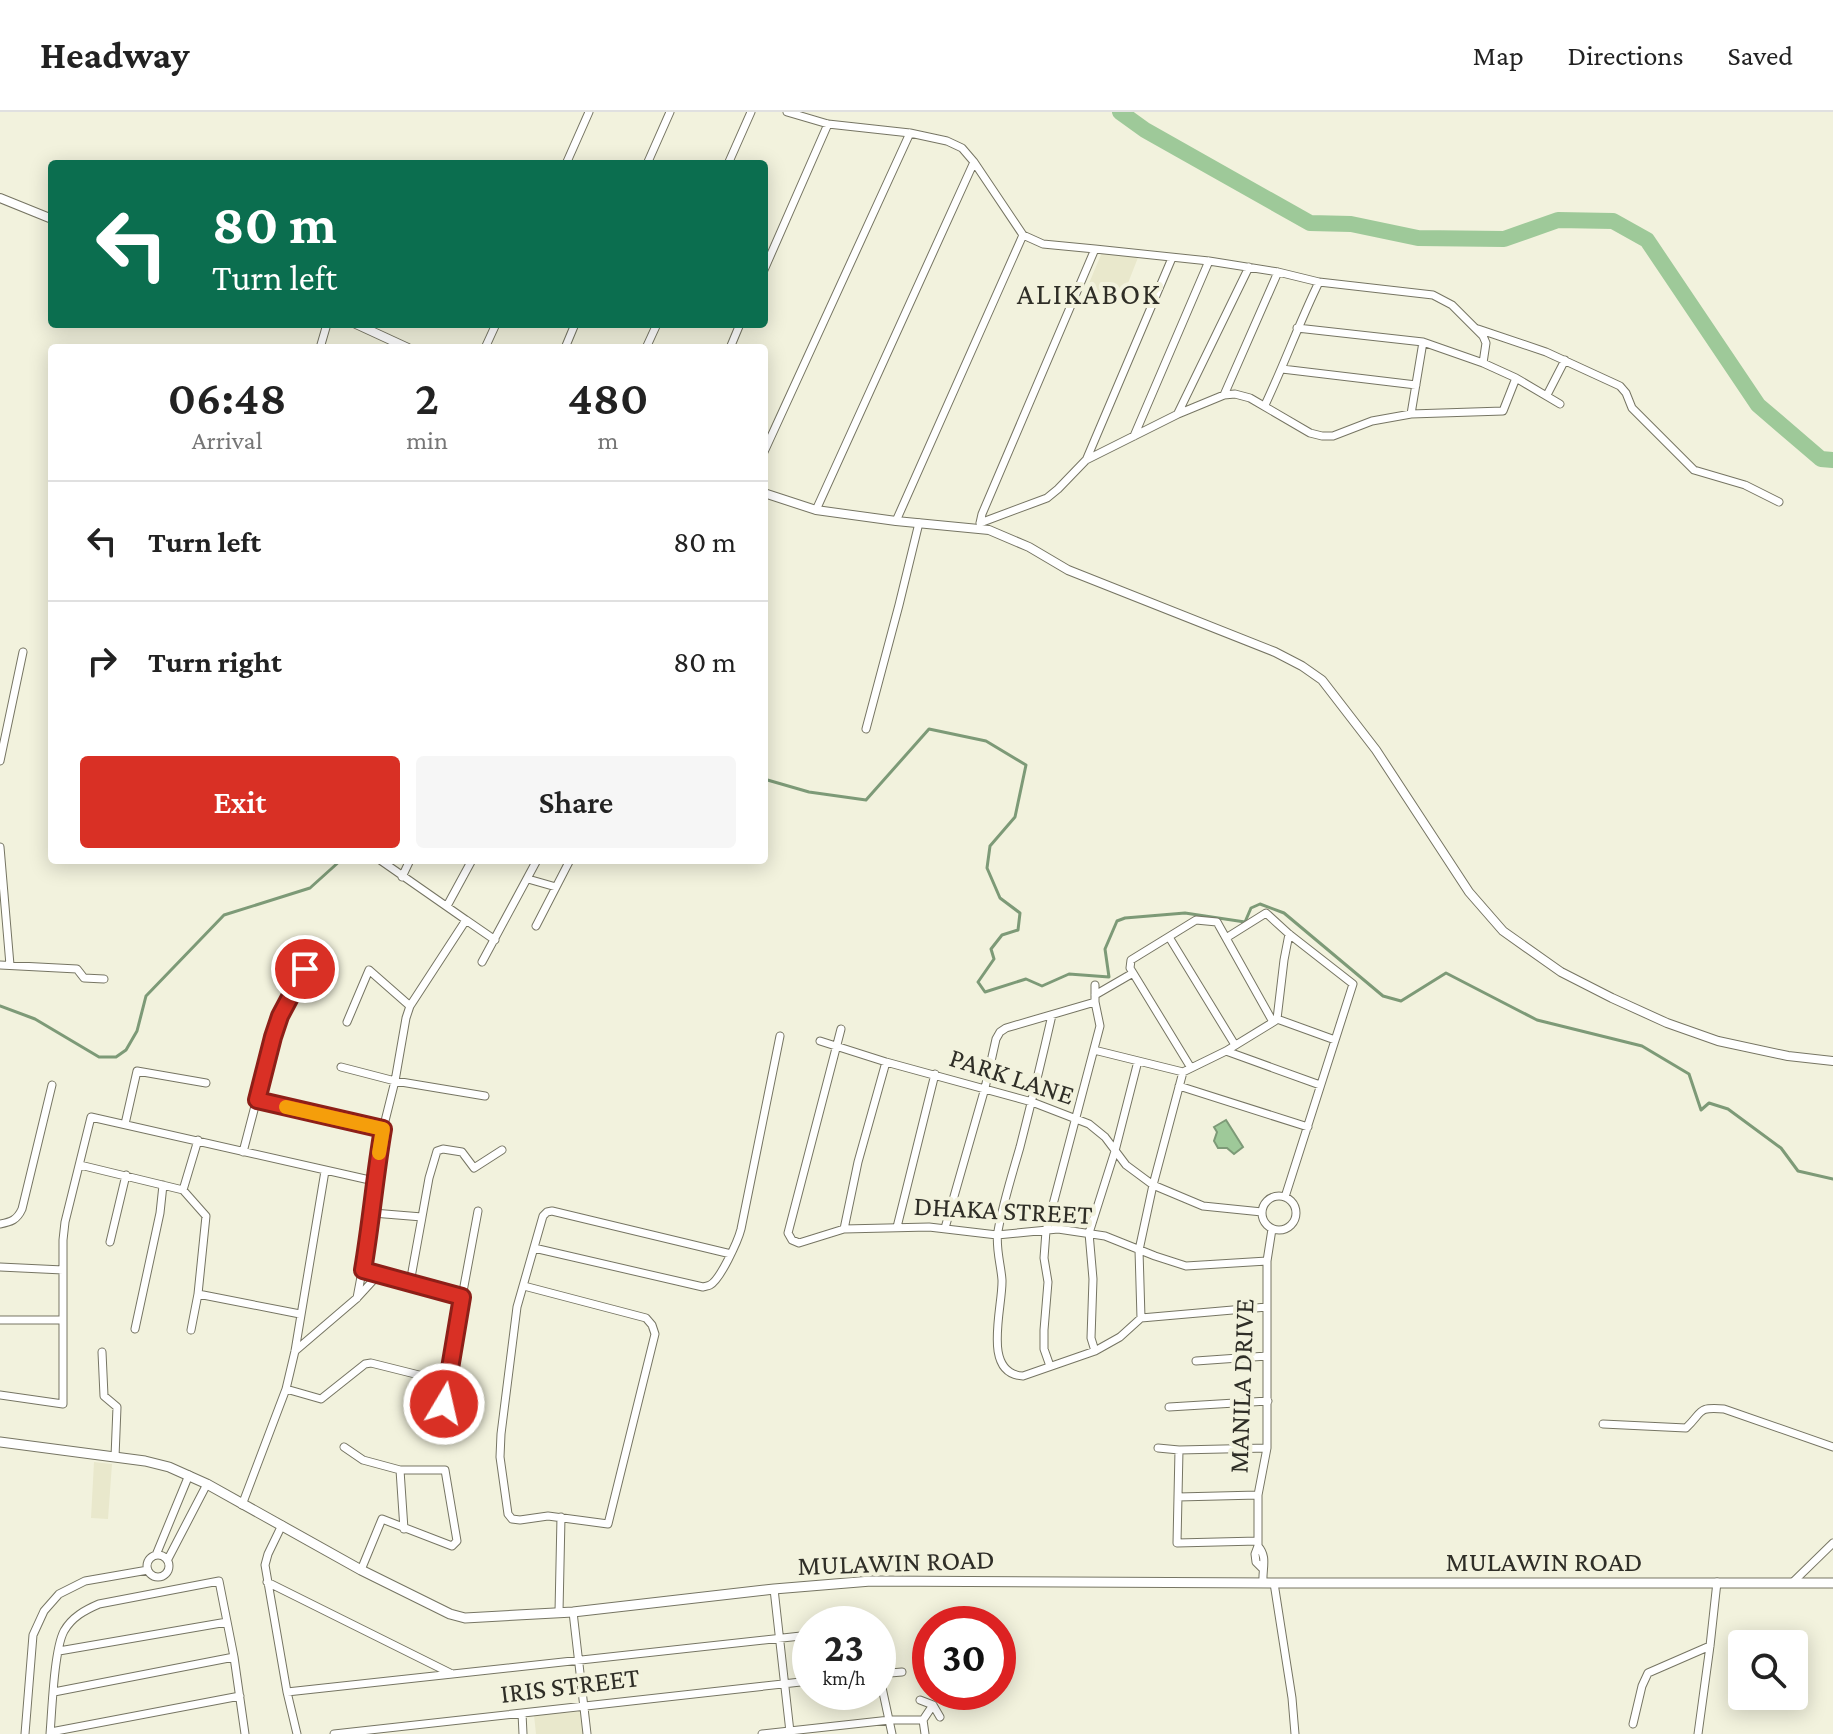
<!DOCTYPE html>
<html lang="en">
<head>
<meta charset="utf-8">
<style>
  :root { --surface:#fff; --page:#f6f6f6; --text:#222; --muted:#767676; --line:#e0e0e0; --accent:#d93025 }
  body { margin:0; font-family:"Crimson Pro",serif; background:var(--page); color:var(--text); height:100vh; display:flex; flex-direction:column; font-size:30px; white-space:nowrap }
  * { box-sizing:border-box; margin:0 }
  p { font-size:26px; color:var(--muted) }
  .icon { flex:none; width:44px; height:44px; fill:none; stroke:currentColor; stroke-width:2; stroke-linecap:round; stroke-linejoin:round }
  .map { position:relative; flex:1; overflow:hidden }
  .side { position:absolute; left:48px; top:232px; width:720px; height:520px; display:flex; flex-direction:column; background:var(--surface); border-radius:8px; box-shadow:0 4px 20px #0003 }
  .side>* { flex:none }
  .guide { position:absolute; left:48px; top:48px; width:720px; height:168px; border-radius:8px; box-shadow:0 4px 20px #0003; background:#0b6e4f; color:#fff; overflow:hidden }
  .tools { position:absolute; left:1728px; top:1518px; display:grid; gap:16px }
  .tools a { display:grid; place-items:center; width:80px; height:80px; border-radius:8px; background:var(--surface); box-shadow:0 4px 20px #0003; font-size:40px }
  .speed { position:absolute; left:792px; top:1494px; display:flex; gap:16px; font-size:40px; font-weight:700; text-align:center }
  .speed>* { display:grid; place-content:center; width:104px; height:104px; border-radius:50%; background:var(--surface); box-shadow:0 4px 20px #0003; line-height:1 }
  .speed small { font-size:20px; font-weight:400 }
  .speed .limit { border:12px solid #d22; background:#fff; color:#111 }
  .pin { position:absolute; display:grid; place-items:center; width:68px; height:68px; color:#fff; margin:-34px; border:4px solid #fff; border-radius:50%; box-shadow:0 2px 8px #0007 }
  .me { position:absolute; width:88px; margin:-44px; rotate:9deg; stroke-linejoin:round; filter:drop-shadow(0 0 6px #0008) }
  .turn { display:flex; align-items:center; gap:28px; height:168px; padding:0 32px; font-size:36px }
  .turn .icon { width:104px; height:104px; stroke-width:2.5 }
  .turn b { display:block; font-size:56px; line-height:68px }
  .eta { display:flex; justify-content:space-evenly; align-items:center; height:136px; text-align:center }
  .eta b { font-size:48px; font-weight:600; line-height:56px }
  .cta { display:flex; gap:16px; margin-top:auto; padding:16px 32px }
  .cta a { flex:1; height:92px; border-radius:8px; background:var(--accent); color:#fff; font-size:32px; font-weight:600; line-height:92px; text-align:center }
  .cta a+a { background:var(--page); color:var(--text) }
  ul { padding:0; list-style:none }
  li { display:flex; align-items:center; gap:24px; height:120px; padding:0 32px; border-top:2px solid var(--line) }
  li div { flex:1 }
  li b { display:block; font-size:30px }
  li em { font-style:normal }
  header { display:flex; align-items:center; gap:48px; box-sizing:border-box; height:112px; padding:0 40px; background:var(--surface); border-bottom:2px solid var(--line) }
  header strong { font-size:38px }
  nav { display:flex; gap:44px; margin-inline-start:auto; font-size:28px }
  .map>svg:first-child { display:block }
  .built { fill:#e9e8cc }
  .water { fill:#9ec999; stroke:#7d9a77; stroke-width:2 }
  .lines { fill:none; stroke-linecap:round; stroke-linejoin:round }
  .stream { stroke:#7d9a77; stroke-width:3 }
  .river { stroke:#9ec999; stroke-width:16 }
  .minor-casing { stroke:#767563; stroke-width:9 }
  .tertiary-casing { stroke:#767563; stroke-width:10 }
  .secondary-casing { stroke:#767563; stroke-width:11 }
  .minor { stroke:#fff; stroke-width:7 }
  .tertiary { stroke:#fff; stroke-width:8 }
  .secondary { stroke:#fff; stroke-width:9 }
  .route-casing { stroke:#8d1f18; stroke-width:20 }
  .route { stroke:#d93025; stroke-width:14 }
  .slow { stroke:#f59e0b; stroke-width:14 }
  .labels { text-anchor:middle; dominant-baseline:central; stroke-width:8; stroke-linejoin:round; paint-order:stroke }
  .street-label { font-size:28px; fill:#2f2e27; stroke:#f2f2dd }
  .neighbourhood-label { font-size:30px; letter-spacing:2px; fill:#2f2e27; stroke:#f2f2dd }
</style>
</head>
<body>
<header>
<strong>Headway</strong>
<nav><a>Map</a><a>Directions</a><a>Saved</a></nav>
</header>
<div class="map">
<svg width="1833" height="1622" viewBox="0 0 1833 1622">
  <rect width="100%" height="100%" fill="#f2f2dd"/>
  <!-- built -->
  <path class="built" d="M1103 138 1139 143 1121 189 1087 176Z
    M94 1350 112 1352 108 1407 91 1406Z
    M589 1599 591 1622H536L534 1603Z"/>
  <!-- water -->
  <path class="water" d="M1226 1008 1243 1035 1234 1042 1227 1036H1218L1214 1029 1217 1020 1214 1015Z"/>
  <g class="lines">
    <!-- stream -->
    <path class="stream" d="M764 667 809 680 866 688 929 617 986 629 1026 653 1015 705 990 734 987 756 1000 786 1020 801 1018 818 1002 823 991 837 994 847 978 870 985 880 1026 867 1042 874 1069 862 1109 865 1105 837 1117 809 1125 806 1185 801 1245 810 1251 796 1260 792 1284 801 1383 884 1401 889 1446 861 1537 908 1642 934 1689 962 1701 998 1709 991 1728 997 1781 1036 1798 1059 1833 1067
      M0 894 35 907 99 945H116L126 938 137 919 146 884 224 803 310 776 341 748"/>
    <!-- river -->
    <path class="river" d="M1120 0 1145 18 1310 111 1351 112 1418 126 1504 127 1558 108 1613 109 1647 128 1758 293 1821 347 1833 348"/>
    <defs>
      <path id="minor" d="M787 0 828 12 910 21 947 29 962 36 974 50 1023 123 1043 132 1095 137 982 402 980 411
        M566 52 589 0
        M647 52 670 0
        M728 52 751 0
        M1095 137 1209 149 1278 160 1319 170 1433 183 1452 193 1483 224 1486 231 1483 251
        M764 158 828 12
        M1478 217 1546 240 1620 274 1626 281 1632 296 1694 358 1745 373 1779 390
        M320 236 327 212
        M485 236 496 212
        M565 236 575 212
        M646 236 657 212
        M730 236 740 212
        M1282 257 1416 273
        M1516 266 1560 292
        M1224 283 1278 160
        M1547 283 1565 248
        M1265 293C1284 253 1299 211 1319 170
        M1178 301 1249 155
        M1411 302 1423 230
        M1134 324 1209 149
        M764 340 910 21
        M1087 346 1172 146
        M816 398 974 50
        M896 409 1023 123
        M980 411 1047 386 1058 377 1086 348 1178 302 1224 283 1235 282 1250 286 1310 321 1322 324H1333L1372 309 1411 302 1503 299 1516 266 1483 251 1423 230 1297 216
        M866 617 899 493 919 411
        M0 649 23 540
        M0 735 10 853
        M402 765 410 748
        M528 767 556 775
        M447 794 472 748
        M466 808 495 828
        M536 814 570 748
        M1169 825 1235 933
        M1226 826 1266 801 1289 822 1353 872 1285 1085
        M482 850 537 748
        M0 853 77 857 84 866 104 867
        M1095 883 1133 861
        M1052 903C1042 947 1031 992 1020 1035 1012 1063 1003 1091 998 1119 995 1134 1001 1153 1002 1168 1003 1195 981 1262 1023 1264L1095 1239 1120 1225 1141 1206 1267 1195
        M1277 907 1284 848 1289 822
        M1277 907 1335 928
        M347 910 369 858 410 894
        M841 917 788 1121 792 1128 799 1131 844 1117 929 1115 997 1123 1058 1117 1105 1124 1155 1144 1186 1154 1267 1149
        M820 929 886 950 1032 990 1089 1012 1105 1025 1126 1053 1153 1073 1203 1094 1262 1100
        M1094 938 1183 960 1226 939 1275 909
        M1226 939 1320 973
        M341 955 395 969 485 984
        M1191 956 1130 856 1131 848 1196 808 1217 810 1273 910
        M1179 974 1308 1015
        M257 988 383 1017
        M125 1012 137 959 206 971
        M243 1040 273 925 280 904 318 834
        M80 1053 183 1078 198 1028
        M183 1078 206 1104 198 1182 300 1202
        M1262 1101a17 17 0 1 1 34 0a17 17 0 1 1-34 0Z
        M373 1101 422 1105 410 1171
        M422 1105 429 1066 437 1039 443 1037 462 1040 474 1056 502 1038
        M0 1112C11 1110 17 1108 22 1097L52 973
        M897 1115 935 962
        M945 1116 985 976 996 927 1000 920 1006 916 1095 890
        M844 1117 858 1050 886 950
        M110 1130 126 1063
        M534 1136 703 1175C706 1174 708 1174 710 1173 720 1168 738 1129 741 1117L780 924
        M0 1155 63 1158
        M363 1158 462 1185 444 1292
        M524 1174 646 1206 652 1213 655 1222 608 1412 548 1404 520 1408 512 1407 508 1402 500 1345 501 1322 517 1195 543 1104 547 1100 552 1099 731 1142
        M462 1185 478 1099
        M357 1186 373 1101 374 1069 383 1017 395 969 406 906 410 894 466 808 380 748
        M1141 1206 1139 1138 1153 1073 1183 960
        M0 1208H63
        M135 1217 160 1101 163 1073
        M191 1218 198 1182
        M295 1239 357 1186 379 1162
        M1095 1239 1091 1226 1093 1167 1089 1121 1115 1039 1138 949
        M102 1240 104 1284 117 1295 115 1345
        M1196 1249 1267 1244
        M1050 1254 1044 1237V1218L1048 1170 1044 1146 1046 1119 1100 914 1095 890V873
        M286 1277 321 1287 365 1252 371 1251 447 1270
        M0 1283 63 1292V1128L65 1110 91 1005 374 1069
        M1169 1295 1268 1289
        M1603 1312 1686 1316C1704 1299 1696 1295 1724 1297L1833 1335
        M344 1335 363 1348 400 1358 404 1417
        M1158 1336 1179 1338 1267 1336
        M1179 1338 1177 1431 1258 1429
        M1178 1385 1258 1383
        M242 1393 286 1277 295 1239 325 1059
        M282 1413 268 1442 265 1453 287 1580 297 1622
        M1258 1434C1268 1445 1262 1456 1263 1471
        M147 1454a11 11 0 1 1 22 0a11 11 0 1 1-22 0Z
        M156 1443 189 1363
        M168 1447 207 1372
        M1262 1456 1256 1450 1255 1442 1258 1434V1383L1267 1336V1149L1272 1117
        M361 1458 382 1407 452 1434 457 1429 445 1358H400
        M267 1470 450 1561
        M1274 1471 1292 1586 1295 1622
        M1792 1471 1833 1431
        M774 1477 790 1620
        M559 1500 561 1405
        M573 1500 587 1622
        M59 1539 227 1510
        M878 1557 892 1622
        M878 1562 902 1560
        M54 1580 234 1545
        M287 1580 810 1523
        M920 1588 933 1593 940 1605
        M522 1601 523 1622
        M1633 1612 1642 1574 1648 1561 1710 1534
        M51 1620 240 1584
        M25 1622 33 1523 44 1499 59 1482 85 1469 148 1458
        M50 1622C52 1598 54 1538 64 1519 72 1505 85 1498 99 1492L219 1469 234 1545 245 1622
        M334 1622 810 1569
        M762 1622 890 1608H923
        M925 1622 923 1608 933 1593
        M1698 1622 1710 1534 1717 1470"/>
      <path id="tertiary" d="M0 86 52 107
        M356 212 408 236
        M764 381 816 398 896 409 989 418 1029 435 1068 458 1275 540 1302 554 1322 568 1376 638 1469 780 1503 819 1561 860 1612 886 1667 911 1718 929 1788 944 1833 949"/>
      <path id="secondary" d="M0 1330 145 1349 169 1355 207 1372 361 1458 450 1502 465 1506 573 1500 774 1477 871 1469 1274 1471H1833"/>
    </defs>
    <!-- minor casing -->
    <use href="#minor" class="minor-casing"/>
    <!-- tertiary casing -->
    <use href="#tertiary" class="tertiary-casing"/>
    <!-- secondary casing -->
    <use href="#secondary" class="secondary-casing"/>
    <!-- minor -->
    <use href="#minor" class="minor"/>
    <!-- tertiary -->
    <use href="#tertiary" class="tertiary"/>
    <!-- secondary -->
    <use href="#secondary" class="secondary"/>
  </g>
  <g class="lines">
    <defs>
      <path id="route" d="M305 857 280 904 273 925 257 988 383 1017C375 1064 371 1111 363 1158L462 1185 444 1292"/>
    </defs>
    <!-- route casing -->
    <use href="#route" class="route-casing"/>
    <!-- route -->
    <use href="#route" class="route"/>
    <!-- slow -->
    <path class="slow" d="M286 995 383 1017 379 1041"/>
  </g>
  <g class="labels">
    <!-- street labels -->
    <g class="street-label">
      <text transform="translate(1012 964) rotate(18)">PARK LANE</text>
      <text transform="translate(1003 1098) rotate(3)">DHAKA STREET</text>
      <text transform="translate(1241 1274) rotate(-88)">MANILA DRIVE</text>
      <text x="1544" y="1449">MULAWIN ROAD</text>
      <text transform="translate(896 1450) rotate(-2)">MULAWIN ROAD</text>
      <text transform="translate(570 1573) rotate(-7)">IRIS STREET</text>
    </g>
    <!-- neighbourhood labels -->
    <g class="neighbourhood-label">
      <text x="1089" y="181">ALIKABOK</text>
    </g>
  </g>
</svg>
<div class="tools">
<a><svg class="icon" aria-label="search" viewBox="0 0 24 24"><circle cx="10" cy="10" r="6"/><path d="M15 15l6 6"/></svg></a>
</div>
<div class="speed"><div>23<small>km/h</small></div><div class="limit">30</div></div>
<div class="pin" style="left:305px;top:857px;background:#d93025"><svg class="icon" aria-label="arrive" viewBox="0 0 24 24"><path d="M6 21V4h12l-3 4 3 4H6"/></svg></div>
<svg class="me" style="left:444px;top:1292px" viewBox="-20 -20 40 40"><circle r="17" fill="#d93025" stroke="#fff" stroke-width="3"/><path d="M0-11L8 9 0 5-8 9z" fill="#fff"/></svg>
<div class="guide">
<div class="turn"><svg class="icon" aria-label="left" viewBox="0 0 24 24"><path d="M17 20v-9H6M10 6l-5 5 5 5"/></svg><div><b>80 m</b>Turn left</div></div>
</div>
<section class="side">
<div class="eta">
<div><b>06:48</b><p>Arrival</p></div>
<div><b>2</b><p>min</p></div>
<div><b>480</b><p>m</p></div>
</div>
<ul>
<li><svg class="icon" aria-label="left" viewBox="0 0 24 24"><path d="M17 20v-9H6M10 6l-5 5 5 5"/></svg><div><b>Turn left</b></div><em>80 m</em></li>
<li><svg class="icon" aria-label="right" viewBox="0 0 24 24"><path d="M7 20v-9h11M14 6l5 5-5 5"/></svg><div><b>Turn right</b></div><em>80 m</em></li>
</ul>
<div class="cta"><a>Exit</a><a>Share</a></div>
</section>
</div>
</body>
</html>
